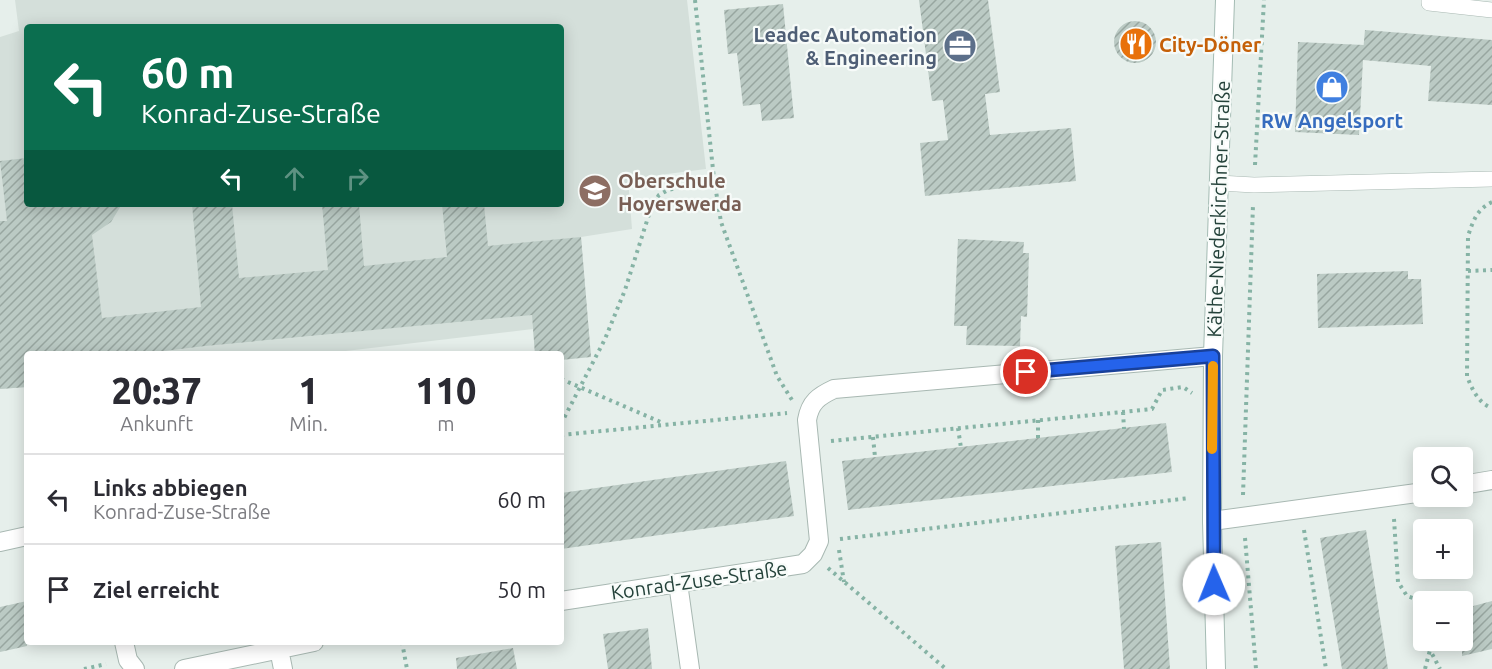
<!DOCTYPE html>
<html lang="de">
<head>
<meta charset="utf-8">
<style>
  :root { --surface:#fff; --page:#f7f7f7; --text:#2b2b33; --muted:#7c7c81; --line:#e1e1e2 }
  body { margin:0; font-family:Ubuntu,sans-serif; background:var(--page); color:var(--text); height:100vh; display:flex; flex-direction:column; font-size:22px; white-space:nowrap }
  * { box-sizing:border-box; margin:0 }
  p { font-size:20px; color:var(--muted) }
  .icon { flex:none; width:33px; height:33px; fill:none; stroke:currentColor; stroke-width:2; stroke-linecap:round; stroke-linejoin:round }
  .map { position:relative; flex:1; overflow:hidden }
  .drawer { position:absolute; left:24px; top:351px; width:540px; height:294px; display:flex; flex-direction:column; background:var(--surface); border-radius:6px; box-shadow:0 3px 15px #0003 }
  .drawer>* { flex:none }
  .banner { position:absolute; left:24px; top:24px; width:540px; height:183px; border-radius:6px; box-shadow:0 3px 15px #0003; background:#0b6e4f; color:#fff; overflow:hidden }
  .controls { position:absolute; left:1413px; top:447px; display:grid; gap:12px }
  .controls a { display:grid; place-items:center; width:60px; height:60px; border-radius:6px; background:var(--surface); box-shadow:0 3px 15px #0003; font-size:30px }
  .pin { position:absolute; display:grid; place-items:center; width:51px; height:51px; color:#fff; margin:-26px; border:3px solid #fff; border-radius:50%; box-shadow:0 2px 6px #0007 }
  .me { position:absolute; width:66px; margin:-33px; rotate:359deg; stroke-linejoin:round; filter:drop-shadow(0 0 4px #0008) }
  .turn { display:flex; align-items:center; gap:21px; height:126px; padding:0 18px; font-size:27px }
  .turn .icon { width:78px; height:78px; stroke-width:2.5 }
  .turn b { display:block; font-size:42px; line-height:51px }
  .lanes { display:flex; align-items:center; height:57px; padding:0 18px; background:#0003; justify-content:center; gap:30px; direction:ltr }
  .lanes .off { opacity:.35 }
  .eta { display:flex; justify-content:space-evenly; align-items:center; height:102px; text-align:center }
  .eta b { font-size:36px; font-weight:800; line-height:42px }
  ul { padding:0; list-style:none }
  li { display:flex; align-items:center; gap:18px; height:90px; padding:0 18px; border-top:2px solid var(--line) }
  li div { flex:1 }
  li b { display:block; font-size:22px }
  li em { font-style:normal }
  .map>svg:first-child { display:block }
  .built { fill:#d4dfda; fill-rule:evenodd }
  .building { fill:url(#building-hatch) }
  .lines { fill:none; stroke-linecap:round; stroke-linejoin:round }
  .lane-casing { stroke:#a8b8b2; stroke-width:16 }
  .street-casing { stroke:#a8b8b2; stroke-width:20 }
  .secondary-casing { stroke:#a4bbb3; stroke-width:20 }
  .path { stroke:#86b3a5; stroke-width:4; stroke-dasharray:3 4.5; stroke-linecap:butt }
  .lane { stroke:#fff; stroke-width:15 }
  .street { stroke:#fff; stroke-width:18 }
  .secondary { stroke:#fff; stroke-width:18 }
  .route-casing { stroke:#184099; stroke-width:15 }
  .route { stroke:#2563eb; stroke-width:10 }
  .slow { stroke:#f59e0b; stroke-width:10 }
  .labels { text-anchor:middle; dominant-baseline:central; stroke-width:4.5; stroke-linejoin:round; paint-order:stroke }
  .service-label { font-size:20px; font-weight:bold; fill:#4e5e75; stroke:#f7fbf9; text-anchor:end }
  .food-label { font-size:20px; font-weight:bold; fill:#c56008; stroke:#f7fbf9; text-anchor:start }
  .shop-label { font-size:20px; font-weight:bold; fill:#366cbe; stroke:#f7fbf9 }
  .education-label { font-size:20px; font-weight:bold; fill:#785e54; stroke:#f7fbf9; text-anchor:start }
  .street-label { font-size:20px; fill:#24423a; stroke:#f7fbf9 }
</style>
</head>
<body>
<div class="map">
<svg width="1492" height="669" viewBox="0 0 1492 669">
  <defs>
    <pattern id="building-hatch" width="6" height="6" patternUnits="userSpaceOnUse" patternTransform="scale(1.5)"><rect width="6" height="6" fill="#bbcac4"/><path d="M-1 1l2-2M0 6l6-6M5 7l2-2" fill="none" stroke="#98a6a0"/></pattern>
  </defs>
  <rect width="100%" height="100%" fill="#e6efeb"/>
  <!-- built -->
  <path class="built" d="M15 0H687L706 169 628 179 632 229 581 237 591 357 535 354 533 329 320 354H27V387L0 389V37L19 31ZM27 27H561V204H27Z"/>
  <!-- building -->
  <path class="building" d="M919 0H988L1000 92 985 94 990 135 1071 128 1076 181 925 196 920 143 948 140 943 100 932 101Z
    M783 4 794 118 762 121 760 104 743 106 737 53 728 54 724 10Z
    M1114 42a21 21 0 1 1 42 0a21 21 0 1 1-42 0Z
    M1365 30 1492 40V105L1428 101 1431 66 1363 60 1359 135 1295 132 1298 42 1364 45 1363 52Z
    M27 158V204H122L111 222 92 235 102 318 201 307 192 204H232L239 278 328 270 322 204H359L364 266 447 257 442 204H484L488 246 581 237 591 357 561 360V354H535L532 315 205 346 139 354H27V387L0 389V221H7L0 161Z
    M958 239 1024 242 1023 253H1029L1027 317 1021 316 1020 346 966 345 967 326H954Z
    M1408 271V279H1421L1423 324 1318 328 1317 274Z
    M1166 423 1172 472 848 510 842 461Z
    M786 461 794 516 561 549V493Z
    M1366 530 1388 669H1342L1320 538Z
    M1161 542 1170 669H1124L1115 546Z
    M27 601V646L0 652V607Z
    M1492 601V649L1462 656V609Z
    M648 628 652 669H608L603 634Z
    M513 648 517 669H457L456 658Z"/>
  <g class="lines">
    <defs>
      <path id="lane" d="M1429 0V3L1492 10
        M1219 183 1254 185 1492 179"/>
      <path id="street" d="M1462 485 1492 480
        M1212 521 1424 492
        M0 542 27 536
        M678 583 690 669
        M561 601 803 564 813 554 819 541 807 420C810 402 819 396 834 389L1213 356
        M124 642 128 660 135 669
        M279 649 283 669
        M184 669 314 642"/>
      <path id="secondary" d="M1216 669 1212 521 1213 356 1225 0"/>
    </defs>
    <!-- lane casing -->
    <use href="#lane" class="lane-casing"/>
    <!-- street casing -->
    <use href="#street" class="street-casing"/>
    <!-- secondary casing -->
    <use href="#secondary" class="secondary-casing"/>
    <!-- path -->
    <path class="path" d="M695 0 714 179 721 222 777 376 792 400
      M1255 165 1264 0
      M1492 202C1477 209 1473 221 1468 236L1467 376C1472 389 1478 403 1492 408
      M1468 271 1492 270
      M561 379 663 423
      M1123 412 1124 429
      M1038 420V440
      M561 424 605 339 625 290 652 205 659 195 668 190 714 179
      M958 428 961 448
      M561 435 787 413
      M873 437 875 457
      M831 441 1152 409 1162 390 1183 387 1192 393
      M1243 495 1253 205
      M1394 519 1398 582 1407 596 1419 600 1424 620
      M1304 530 1326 669
      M1245 538 1256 669
      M840 539 1190 498
      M839 550 844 582
      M828 568 946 669
      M1428 640 1430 650 1440 669
      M402 642 407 669
      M84 669 106 664
      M1425 669 1430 650"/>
    <!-- lane -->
    <use href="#lane" class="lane"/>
    <!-- street -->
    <use href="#street" class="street"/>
    <!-- secondary -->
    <use href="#secondary" class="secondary"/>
  </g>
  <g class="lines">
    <defs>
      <path id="route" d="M1026 372 1213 356 1214 584"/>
    </defs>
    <!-- route casing -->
    <use href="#route" class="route-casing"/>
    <!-- route -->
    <use href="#route" class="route"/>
    <!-- slow -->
    <path class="slow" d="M1212 449 1213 366"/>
  </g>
  <!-- icons -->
  <defs>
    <symbol id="restaurant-disc" viewBox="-11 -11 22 22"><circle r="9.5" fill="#e8710a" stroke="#f7fbf9"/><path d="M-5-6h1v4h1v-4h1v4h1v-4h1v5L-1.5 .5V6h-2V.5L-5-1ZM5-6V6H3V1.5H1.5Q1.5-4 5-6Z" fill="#fff"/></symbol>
    <symbol id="office-disc" viewBox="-11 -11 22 22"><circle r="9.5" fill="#5c6f8a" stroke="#f7fbf9"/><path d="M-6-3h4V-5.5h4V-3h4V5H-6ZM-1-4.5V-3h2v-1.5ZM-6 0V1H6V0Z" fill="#fff"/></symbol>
    <symbol id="shop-disc" viewBox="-11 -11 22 22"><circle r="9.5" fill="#3f7fe0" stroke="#f7fbf9"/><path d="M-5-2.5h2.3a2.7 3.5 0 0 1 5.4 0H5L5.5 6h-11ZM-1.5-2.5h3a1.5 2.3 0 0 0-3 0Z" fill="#fff"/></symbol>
    <symbol id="school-disc" viewBox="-11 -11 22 22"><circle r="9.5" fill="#8d6e63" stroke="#f7fbf9"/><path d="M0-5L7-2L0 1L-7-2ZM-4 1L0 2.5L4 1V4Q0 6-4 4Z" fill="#fff"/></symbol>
  </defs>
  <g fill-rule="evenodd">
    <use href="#restaurant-disc" x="1117" y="25" width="38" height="38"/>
    <use href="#office-disc" x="941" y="27" width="38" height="38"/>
    <use href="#shop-disc" x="1313" y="68" width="38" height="38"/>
    <use href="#school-disc" x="576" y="172" width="38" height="38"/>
  </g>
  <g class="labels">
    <!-- service labels -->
    <g class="service-label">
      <text x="937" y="34">Leadec Automation<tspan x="937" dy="23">&amp; Engineering</tspan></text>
    </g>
    <!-- food labels -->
    <g class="food-label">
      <text x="1159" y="44">City-Döner</text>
    </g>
    <!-- shop labels -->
    <g class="shop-label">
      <text x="1332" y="120">RW Angelsport</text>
    </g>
    <!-- education labels -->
    <g class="education-label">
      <text x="618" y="180">Oberschule<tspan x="618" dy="23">Hoyerswerda</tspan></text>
    </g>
    <!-- street labels -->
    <g class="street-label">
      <text transform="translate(1218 209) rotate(-88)">Käthe-Niederkirchner-Straße</text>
      <text transform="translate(699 580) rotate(-8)">Konrad-Zuse-Straße</text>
    </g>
  </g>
</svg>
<div class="controls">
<a><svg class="icon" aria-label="search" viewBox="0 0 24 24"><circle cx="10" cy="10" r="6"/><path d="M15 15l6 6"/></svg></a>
<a>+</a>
<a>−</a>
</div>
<div class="pin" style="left:1026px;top:372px;background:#d93025"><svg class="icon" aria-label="arrive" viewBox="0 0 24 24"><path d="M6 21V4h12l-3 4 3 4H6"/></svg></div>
<svg class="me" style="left:1214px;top:584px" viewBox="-20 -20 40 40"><circle r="19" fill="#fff"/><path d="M0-13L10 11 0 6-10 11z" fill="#2563eb"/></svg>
<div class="banner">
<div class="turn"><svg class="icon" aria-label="left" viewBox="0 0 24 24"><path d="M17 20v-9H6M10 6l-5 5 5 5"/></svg><div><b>60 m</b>Konrad-Zuse-Straße</div></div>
<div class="lanes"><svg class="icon" aria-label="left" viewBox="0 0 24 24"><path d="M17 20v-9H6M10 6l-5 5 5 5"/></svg><svg class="icon off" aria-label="ahead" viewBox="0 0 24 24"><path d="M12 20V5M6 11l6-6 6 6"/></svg><svg class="icon off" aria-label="right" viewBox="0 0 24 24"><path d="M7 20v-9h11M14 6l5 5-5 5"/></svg></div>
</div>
<section class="drawer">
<div class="eta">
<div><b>20:37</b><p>Ankunft</p></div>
<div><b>1</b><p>Min.</p></div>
<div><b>110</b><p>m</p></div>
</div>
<ul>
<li><svg class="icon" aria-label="left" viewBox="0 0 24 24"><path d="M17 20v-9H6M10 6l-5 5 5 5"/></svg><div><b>Links abbiegen</b><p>Konrad-Zuse-Straße</p></div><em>60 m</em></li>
<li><svg class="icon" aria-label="arrive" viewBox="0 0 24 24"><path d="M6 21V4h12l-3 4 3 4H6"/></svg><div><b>Ziel erreicht</b></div><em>50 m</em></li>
</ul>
</section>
</div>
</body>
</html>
